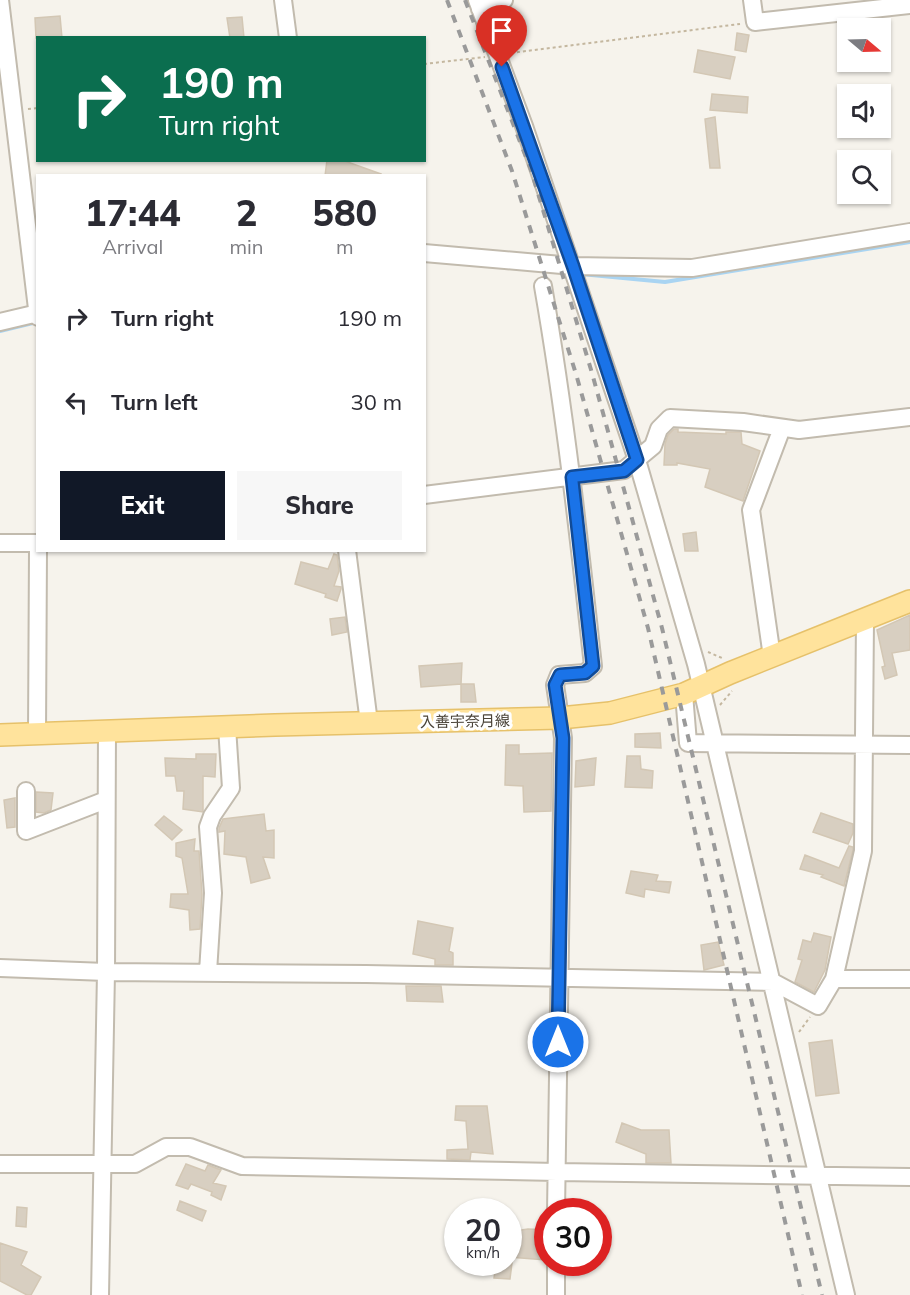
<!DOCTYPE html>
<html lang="en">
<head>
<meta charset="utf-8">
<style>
  :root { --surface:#fff; --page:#f7f7f7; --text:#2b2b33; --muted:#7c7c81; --accent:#111827 }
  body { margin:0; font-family:Mulish,"Noto Sans JP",sans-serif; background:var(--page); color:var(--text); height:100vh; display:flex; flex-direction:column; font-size:22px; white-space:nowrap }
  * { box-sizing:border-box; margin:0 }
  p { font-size:20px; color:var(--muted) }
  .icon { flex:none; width:33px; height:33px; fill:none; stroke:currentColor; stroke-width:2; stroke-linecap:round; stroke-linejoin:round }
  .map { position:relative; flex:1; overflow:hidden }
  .side { position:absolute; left:36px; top:174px; width:390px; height:378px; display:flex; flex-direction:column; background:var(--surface); border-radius:0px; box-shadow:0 2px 4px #0004 }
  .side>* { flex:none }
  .hud { position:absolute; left:36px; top:36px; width:390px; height:126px; border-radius:0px; box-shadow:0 2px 4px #0004; background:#0b6e4f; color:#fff; overflow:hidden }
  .needle { width:39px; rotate:109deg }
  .controls { position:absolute; left:837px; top:18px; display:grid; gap:12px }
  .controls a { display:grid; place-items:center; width:54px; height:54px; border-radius:0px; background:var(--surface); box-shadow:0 2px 4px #0004; font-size:30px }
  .speed { position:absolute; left:444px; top:1198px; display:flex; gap:12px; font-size:30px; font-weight:700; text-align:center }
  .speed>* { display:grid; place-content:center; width:78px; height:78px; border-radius:50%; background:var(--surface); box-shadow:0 2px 4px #0004; line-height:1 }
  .speed small { font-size:15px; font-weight:400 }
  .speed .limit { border:9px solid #d22; background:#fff; color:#111 }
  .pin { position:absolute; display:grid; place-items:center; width:51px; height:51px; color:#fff; margin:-62px -26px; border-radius:50% 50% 50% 0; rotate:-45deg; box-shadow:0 0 6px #0007 }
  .pin .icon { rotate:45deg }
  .me { position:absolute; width:66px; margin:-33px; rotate:0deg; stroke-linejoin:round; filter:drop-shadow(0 0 4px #0008) }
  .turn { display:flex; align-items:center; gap:21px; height:126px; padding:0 24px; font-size:27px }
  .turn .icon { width:78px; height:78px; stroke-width:2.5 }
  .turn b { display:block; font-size:42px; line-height:51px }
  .eta { display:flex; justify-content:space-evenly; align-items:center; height:102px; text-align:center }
  .eta b { font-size:36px; font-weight:800; line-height:42px }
  .button { display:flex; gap:12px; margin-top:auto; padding:12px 24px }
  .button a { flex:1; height:69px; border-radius:0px; background:var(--accent); color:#fff; font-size:24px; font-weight:800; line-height:69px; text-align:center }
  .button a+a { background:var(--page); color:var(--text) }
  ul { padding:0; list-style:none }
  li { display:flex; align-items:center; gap:18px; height:84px; padding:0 24px }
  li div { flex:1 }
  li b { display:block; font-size:22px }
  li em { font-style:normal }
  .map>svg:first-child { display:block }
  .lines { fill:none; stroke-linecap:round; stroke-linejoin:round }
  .stream { stroke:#a9d4f2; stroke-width:4 }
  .building { fill:#d8cfc1; stroke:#d3c7b4; stroke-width:1.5 }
  .minor-casing { stroke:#c2bbae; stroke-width:20 }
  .major-casing { stroke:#e6c16a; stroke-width:24 }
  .path { stroke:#c4b79f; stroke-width:2; stroke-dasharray:3 3; stroke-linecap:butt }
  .minor { stroke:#fff; stroke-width:16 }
  .major { stroke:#ffe39c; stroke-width:21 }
  .rail { stroke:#9a9a9a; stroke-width:4; stroke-dasharray:8 8; stroke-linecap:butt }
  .route-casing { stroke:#114b97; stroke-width:15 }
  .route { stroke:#1a73e8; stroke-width:10 }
  .labels { text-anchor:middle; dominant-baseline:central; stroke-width:6; stroke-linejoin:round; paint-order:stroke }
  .street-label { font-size:15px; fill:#4b4439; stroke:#fff }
</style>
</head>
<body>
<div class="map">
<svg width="910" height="1295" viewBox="0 0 910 1295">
  <rect width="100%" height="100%" fill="#f6f3ec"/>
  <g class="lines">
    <!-- stream -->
    <path class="stream" d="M581 274 665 282 910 242
      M0 331 37 322"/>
  </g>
  <!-- building -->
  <path class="building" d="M60 16 62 38H36L35 18Z
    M242 17 244 38H230L227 18Z
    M737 33 749 35 746 52 735 50Z
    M698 50 735 57 730 79 694 72Z
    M712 94 748 97 747 113 710 110Z
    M715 117 720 168H710L705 119Z
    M327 160H342L381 174 380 176H325Z
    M674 429H678V432L726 434V432H741L742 444 760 451 743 501 705 487 710 469 677 463V465H664L665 444 668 435Z
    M696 532 698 551H685L683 534Z
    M334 554 337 555 339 571 334 586 341 587V589L337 601 325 597 326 594 295 584 301 562 328 569Z
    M910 615V650L892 653 897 675 885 679 882 667 885 666 877 630Z
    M345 617 347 632 332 635 330 619Z
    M462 663 461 684 421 687 419 666Z
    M461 684H474L476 702H461Z
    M660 733 661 748 635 747V734Z
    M506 745H519V754L552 753 551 811 524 812 523 786 505 785Z
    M196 754H216L215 777 203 776V812L183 809 184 791H177L175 776H166L165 758 196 759Z
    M627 756H640L641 769 653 771 652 788 625 787Z
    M596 758 594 785 575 787 576 761Z
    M36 792 53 793 51 810 44 813 36 812Z
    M15 798V827L7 828 4 800Z
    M821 813 853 824V833L848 844 813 832Z
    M264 814 266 831 274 830V858L263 857 270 878 251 883 246 857 224 854 225 831 219 832V828L223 819Z
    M164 816 182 830 172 840 155 825Z
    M195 839 194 851H199L202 894 200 929 190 930 189 910 170 907 171 894H188L182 858 176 856V843Z
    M849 846 853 847V850L844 886 821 877 823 875 800 869 805 855 839 868Z
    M631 871 658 875 656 881 671 882 669 893 645 889 644 897 626 893Z
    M418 921 453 928 449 951 453 953V965H435V959L413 954Z
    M814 933 831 937 825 970 814 992 795 982 802 960 798 959 803 940 811 942Z
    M718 942 724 965 704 970 701 945Z
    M406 986H441L443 1002 407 1001Z
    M832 1040 839 1093 816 1096 809 1043Z
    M456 1106H487L493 1154 471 1152 470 1160 447 1159V1150L468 1149 466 1121 455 1120Z
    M622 1123 641 1130H669L671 1163H646V1154L616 1142Z
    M186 1164 205 1171 208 1165 221 1170 213 1183 226 1186 221 1200 211 1195 212 1192 191 1184 188 1189 176 1185Z
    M180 1201 206 1211 202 1221 177 1210Z
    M17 1207 27 1208 26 1227 16 1226Z
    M528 1229 548 1230 546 1260 508 1257V1232Z
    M0 1243 27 1252 21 1265 41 1277 31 1295H27L0 1281Z
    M496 1263H512L510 1279 494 1278Z"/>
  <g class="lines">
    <defs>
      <path id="minor" d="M0 0 38 317
        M283 0 288 38
        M477 0 524 126 637 460 696 664 846 1295
        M752 0 755 22 910 5
        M480 9 504 0
        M424 253 573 266 692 268 910 232
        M543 286C565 412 579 539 593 666L585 673 559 675 555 685 563 738 556 1212
        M0 322 38 313
        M424 495 624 470 653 446 659 429 670 418 743 422 799 430 910 417
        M0 543H38
        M347 550 369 723
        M772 657 751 510 782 428
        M684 694 688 743 910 745
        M37 734 38 550
        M26 791V831L106 800
        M0 968 106 972 366 974 773 982 818 1006 834 979H910
        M208 972 213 893 208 827 212 816 231 788 227 727
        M834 979 863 851 865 620
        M0 1164H135L166 1147H190L242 1166 557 1172 910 1177
        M100 1295 106 972 107 732
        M556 1295V1263"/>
      <path id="major" d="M0 735 275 725 560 718 610 713 684 694 730 673 910 601"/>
    </defs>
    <!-- minor casing -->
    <use href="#minor" class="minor-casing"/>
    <!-- major casing -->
    <use href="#major" class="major-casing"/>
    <!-- path -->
    <path class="path" d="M511 53 740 24
      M424 64 485 57
      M28 109 38 108
      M708 652 722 658
      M720 705 732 691
      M799 1032 810 1017"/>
    <!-- minor -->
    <use href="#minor" class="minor"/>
    <!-- major -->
    <use href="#major" class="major"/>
    <!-- rail -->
    <path class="rail" d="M447 0 512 171 576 374 648 628 802 1295
      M465 0 531 170 592 373 662 628 822 1295"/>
  </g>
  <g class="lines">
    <defs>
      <path id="route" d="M502 67 573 266 637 460 624 471 572 477 593 666 585 673 560 675 555 685 563 738 558 1042"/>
    </defs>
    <!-- route casing -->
    <use href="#route" class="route-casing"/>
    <!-- route -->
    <use href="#route" class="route"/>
  </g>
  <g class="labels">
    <!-- street labels -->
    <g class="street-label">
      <text transform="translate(465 721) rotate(-1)">入善宇奈月線</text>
    </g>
  </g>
</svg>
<div class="controls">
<a><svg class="needle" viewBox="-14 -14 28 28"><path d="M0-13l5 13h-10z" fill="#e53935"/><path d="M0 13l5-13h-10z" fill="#7c7c81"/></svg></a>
<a><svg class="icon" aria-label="sound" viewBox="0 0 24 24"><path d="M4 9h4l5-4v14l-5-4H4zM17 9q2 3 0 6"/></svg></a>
<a><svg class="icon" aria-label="search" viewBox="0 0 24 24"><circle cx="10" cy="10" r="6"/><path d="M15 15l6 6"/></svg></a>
</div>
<div class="speed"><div>20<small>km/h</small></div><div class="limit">30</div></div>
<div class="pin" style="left:502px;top:67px;background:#d93025"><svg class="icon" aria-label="arrive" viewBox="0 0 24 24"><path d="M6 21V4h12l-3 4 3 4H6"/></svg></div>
<svg class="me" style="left:558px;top:1042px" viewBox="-20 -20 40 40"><circle r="17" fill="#1a73e8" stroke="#fff" stroke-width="3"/><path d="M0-11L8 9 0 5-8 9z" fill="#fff"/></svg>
<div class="hud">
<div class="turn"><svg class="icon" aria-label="right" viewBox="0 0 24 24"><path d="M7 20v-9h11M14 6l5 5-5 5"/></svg><div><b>190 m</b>Turn right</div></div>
</div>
<section class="side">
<div class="eta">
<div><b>17:44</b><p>Arrival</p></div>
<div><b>2</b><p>min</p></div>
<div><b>580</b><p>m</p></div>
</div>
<ul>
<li><svg class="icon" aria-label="right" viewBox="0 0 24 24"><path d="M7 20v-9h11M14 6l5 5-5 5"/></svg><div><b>Turn right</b></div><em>190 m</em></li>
<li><svg class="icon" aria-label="left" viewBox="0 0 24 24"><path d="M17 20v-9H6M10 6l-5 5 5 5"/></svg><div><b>Turn left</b></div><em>30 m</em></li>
</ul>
<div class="button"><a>Exit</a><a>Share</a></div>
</section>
</div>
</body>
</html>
